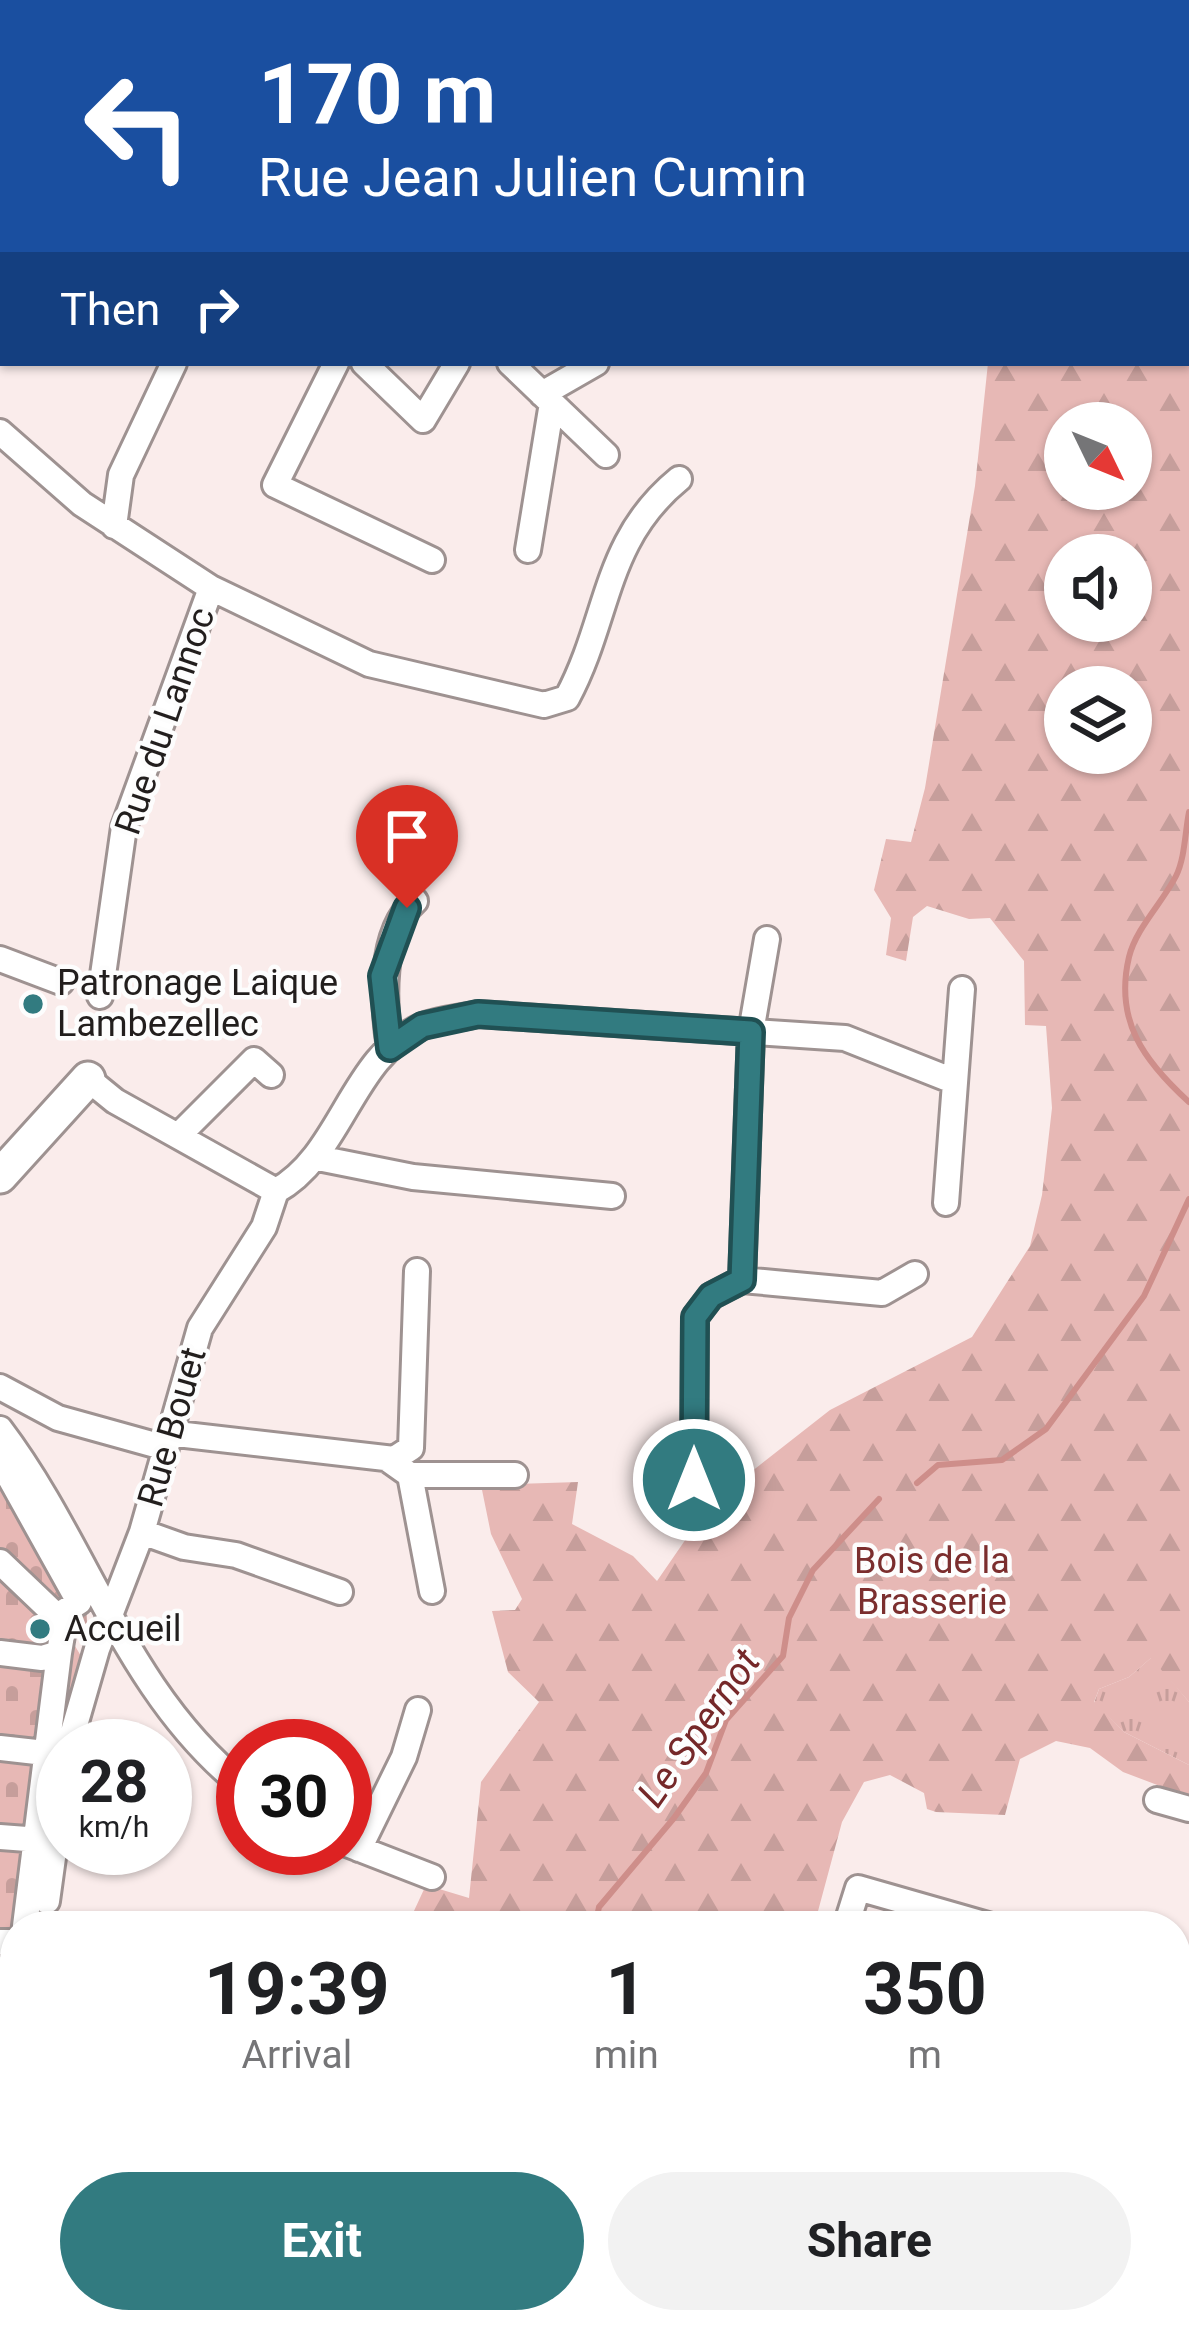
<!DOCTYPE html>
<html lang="en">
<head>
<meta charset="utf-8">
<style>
  :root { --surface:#fff; --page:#f2f2f2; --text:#202124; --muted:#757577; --accent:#327b80 }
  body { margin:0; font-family:Roboto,sans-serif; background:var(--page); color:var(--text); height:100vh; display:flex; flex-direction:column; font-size:45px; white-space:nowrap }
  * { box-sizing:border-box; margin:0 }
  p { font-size:39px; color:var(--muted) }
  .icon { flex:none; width:66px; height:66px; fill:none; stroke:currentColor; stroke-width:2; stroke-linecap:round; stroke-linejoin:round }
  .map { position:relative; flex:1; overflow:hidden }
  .panel { position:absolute; left:0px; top:1911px; width:1191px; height:423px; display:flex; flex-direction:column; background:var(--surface); border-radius:48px 48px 0 0; box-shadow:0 3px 9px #0004 }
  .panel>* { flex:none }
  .top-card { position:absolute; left:0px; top:0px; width:1191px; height:366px; box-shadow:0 3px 9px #0004; background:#1a4fa0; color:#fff; overflow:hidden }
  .needle { width:78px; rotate:133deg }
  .fabs { position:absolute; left:1044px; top:402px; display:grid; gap:24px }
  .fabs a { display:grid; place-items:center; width:108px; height:108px; border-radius:50%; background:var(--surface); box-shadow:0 3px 9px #0004; font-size:60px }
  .speed { position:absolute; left:36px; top:1719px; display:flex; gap:24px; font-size:60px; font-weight:700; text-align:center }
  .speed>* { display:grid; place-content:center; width:156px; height:156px; border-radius:50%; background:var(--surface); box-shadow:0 3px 9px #0004; line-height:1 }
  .speed small { font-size:30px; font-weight:400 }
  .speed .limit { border:18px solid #d22; background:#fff; color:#111 }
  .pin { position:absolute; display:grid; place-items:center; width:102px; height:102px; color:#fff; margin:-123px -51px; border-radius:50% 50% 50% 0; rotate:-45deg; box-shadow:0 0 12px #0007 }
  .pin .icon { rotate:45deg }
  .me { position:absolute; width:132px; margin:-66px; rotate:0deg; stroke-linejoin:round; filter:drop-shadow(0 0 9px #0008) }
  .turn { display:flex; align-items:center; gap:42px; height:252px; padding:0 60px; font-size:54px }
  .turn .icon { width:156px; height:156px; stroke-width:2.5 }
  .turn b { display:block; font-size:84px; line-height:102px }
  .then { display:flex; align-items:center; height:114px; padding:0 60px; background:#0003; gap:24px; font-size:45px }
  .eta { display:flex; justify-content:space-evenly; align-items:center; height:204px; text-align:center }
  .eta b { font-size:72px; font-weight:700; line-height:84px }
  .cta { display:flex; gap:24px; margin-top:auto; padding:24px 60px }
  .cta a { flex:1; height:138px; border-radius:72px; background:var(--accent); color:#fff; font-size:48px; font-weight:700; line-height:138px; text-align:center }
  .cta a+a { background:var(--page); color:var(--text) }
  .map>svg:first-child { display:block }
  .grass { fill:url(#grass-tufts) }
  .forest { fill:url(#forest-firs); fill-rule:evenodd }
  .cemetery { fill:url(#cemetery-stones) }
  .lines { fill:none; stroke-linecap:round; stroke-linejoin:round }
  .stream { stroke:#ce8e8a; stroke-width:6 }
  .minor-casing { stroke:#9e9291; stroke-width:30 }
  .major-casing { stroke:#9e9291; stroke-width:39 }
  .minor { stroke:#fff; stroke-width:24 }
  .major { stroke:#fff; stroke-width:33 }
  .route-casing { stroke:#205053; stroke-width:30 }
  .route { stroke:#327b80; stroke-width:21 }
  .poi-dot { fill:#327b80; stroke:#fdfdfd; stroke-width:4.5 }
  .labels { text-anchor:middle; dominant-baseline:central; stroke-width:9; stroke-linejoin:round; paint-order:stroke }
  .street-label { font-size:36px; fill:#221e1d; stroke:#fdfdfd }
  .poi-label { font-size:36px; fill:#221e1d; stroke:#fdfdfd; text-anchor:start }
  .park-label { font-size:36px; fill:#7b2e2e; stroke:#fdfdfd }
  .water-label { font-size:39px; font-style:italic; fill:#752829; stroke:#fdfdfd }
</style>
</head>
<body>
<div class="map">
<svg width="1189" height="2333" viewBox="0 0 1189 2333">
  <defs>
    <pattern id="grass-tufts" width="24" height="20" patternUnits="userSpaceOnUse" patternTransform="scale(3)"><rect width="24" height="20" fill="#e7b8b5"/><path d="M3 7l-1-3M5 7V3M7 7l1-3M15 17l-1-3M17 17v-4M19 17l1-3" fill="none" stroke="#c69e9b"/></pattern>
    <pattern id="forest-firs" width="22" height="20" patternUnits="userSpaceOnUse" patternTransform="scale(3)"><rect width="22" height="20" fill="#e7b8b5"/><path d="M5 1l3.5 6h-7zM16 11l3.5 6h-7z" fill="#c69e9b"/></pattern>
    <pattern id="cemetery-stones" width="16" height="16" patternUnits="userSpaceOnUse" patternTransform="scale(3)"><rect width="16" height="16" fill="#e7b8b5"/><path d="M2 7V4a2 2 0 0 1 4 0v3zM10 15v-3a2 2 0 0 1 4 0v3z" fill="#c69e9b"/></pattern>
  </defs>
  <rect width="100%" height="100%" fill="#faeceb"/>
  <!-- grass -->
  <path class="grass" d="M712 0H927L710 3Z
    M1152 1657 1189 1702V1765L1124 1732 1094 1703 1099 1689 1129 1677Z"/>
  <!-- forest -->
  <path class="forest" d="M1110 0H1189V1702L1151 1658 1129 1677 1099 1689 1094 1702 1124 1732 1189 1765V1797L1123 1772 1090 1748 1056 1741 1020 1759 1005 1815 936 1812 927 1809 924 1793 890 1775 864 1782 842 1822 814 1926H407L426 1885 469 1898 481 1782 539 1702 508 1672 492 1611 515 1610 522 1599 491 1534 481 1485 578 1482 572 1524 633 1556 657 1581 710 1504 830 1410 972 1337 1030 1246 1042 1195 1052 1108 1046 1026 1025 1025 1024 961 990 918 969 919 927 906 913 917 906 961 886 955 891 918 874 890 886 839 911 842 925 788 975 486 988 363H1188V3ZM1065 423H1131V489H1065ZM1065 555H1131V621H1065ZM1065 687H1131V753H1065Z"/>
  <!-- cemetery -->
  <path class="cemetery" d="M0 1451 86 1602 87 1623 76 1629 72 1641 81 1656 52 1752 15 1931 0 1932Z"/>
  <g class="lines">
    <!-- stream -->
    <path class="stream" d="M1189 812C1185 832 1185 858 1176 876 1163 902 1136 928 1129 957 1114 1021 1144 1061 1189 1102
      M917 1483 938 1465 1002 1460 1046 1429 1144 1296 1189 1199
      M595 1926 599 1907 674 1818 706 1773 726 1720 783 1656 789 1618 813 1570 879 1499"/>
    <defs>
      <path id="minor" d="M125 0 128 3
        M343 1 346 3
        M0 139 3 135
        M0 281 3 277
        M336 363 275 485 432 560
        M364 363 423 420 457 363
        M510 363 606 455
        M542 394 596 363
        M0 432 82 504 211 588 369 664 544 705 567 698C610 618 603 541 679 479
        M114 526 121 475 174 363
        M528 550 552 403
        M0 959 61 982
        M100 996 124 827 211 588
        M390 1048C383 1005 379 933 415 901
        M181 1133 254 1060 271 1075
        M318 1158 413 1177 612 1196
        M276 1191C343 1154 351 1055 423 1026 439 1019 461 1018 478 1014L845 1038 951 1080
        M946 1203 962 989
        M742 1280 882 1293 915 1274
        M0 1387 58 1418 166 1448
        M0 1429C88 1545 125 1692 243 1786
        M168 1433 394 1459 411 1448 417 1271
        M386 1458 410 1475H515
        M0 1460 79 1602 57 1616
        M665 1466 694 1480 695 1317 711 1296 742 1280 751 1032 767 939
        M410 1475 432 1591
        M142 1532 184 1547 236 1555 340 1592
        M0 1562 64 1623 59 1653 42 1658 0 1653
        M69 1746 97 1649 142 1532 200 1328 264 1227 276 1191 115 1101 88 1079
        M0 1748 45 1753
        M1157 1800 1189 1809
        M0 1837 53 1841
        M347 1844 432 1877
        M359 1849 404 1757 418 1710
        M47 1901 63 1785
        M25 1926 59 1653
        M846 1926 858 1888 991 1926
        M0 1942H15
        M1176 1979 1189 1983
        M1176 2089 1189 2093
        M0 2126 15 2124
        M1176 2174 1189 2178
        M1176 2247 1189 2241
        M5 2329 15 2223
        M580 2333 582 2326
        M612 2333 622 2319"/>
      <path id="major" d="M0 1176 88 1079
        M0 2330 29 2333"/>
    </defs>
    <!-- minor casing -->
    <use href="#minor" class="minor-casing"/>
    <!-- major casing -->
    <use href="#major" class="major-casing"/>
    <!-- minor -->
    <use href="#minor" class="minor"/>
    <!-- major -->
    <use href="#major" class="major"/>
  </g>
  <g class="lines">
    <defs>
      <path id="route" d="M407 908 382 976 390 1048 422 1026 478 1014 751 1032 742 1280 711 1296 695 1317 694 1480"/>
    </defs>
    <!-- route casing -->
    <use href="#route" class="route-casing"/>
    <!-- route -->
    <use href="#route" class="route"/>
  </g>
  <!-- markers -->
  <g class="poi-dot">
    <circle cx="33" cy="1004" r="12"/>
    <circle cx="40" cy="1629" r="12"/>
  </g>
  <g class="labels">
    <!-- street labels -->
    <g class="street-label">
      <text transform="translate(165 721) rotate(-71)">Rue du Lannoc</text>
      <text transform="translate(172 1427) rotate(-74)">Rue Bouet</text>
    </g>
    <!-- poi labels -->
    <g class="poi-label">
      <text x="57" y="983">Patronage Laique<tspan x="57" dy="41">Lambezellec</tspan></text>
      <text x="64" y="1629">Accueil</text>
    </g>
    <!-- park labels -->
    <g class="park-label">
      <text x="932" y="1561">Bois de la<tspan x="932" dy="41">Brasserie</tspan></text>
    </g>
    <!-- water labels -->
    <g class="water-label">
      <text transform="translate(699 1728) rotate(-55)">Le Spernot</text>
    </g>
  </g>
</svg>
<div class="fabs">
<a><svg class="needle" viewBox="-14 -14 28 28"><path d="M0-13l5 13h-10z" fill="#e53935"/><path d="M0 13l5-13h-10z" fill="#757577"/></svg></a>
<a><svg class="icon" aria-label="sound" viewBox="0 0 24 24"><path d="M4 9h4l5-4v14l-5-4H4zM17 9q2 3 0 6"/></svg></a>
<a><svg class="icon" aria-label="layers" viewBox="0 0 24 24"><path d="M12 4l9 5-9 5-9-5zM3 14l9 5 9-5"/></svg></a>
</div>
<div class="speed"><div>28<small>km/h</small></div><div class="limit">30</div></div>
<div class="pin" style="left:407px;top:908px;background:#d93025"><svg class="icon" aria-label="arrive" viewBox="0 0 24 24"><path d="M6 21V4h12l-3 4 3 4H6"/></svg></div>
<svg class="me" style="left:694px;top:1480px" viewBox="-20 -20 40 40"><circle r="17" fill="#327b80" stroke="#fff" stroke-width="3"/><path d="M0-11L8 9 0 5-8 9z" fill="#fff"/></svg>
<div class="top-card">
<div class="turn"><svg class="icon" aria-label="left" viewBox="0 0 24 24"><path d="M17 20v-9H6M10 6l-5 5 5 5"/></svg><div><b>170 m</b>Rue Jean Julien Cumin</div></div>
<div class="then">Then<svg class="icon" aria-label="right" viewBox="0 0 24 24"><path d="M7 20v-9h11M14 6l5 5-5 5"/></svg></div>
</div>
<section class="panel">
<div class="eta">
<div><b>19:39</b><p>Arrival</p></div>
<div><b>1</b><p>min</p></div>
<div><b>350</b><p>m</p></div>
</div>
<div class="cta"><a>Exit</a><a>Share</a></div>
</section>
</div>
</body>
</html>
